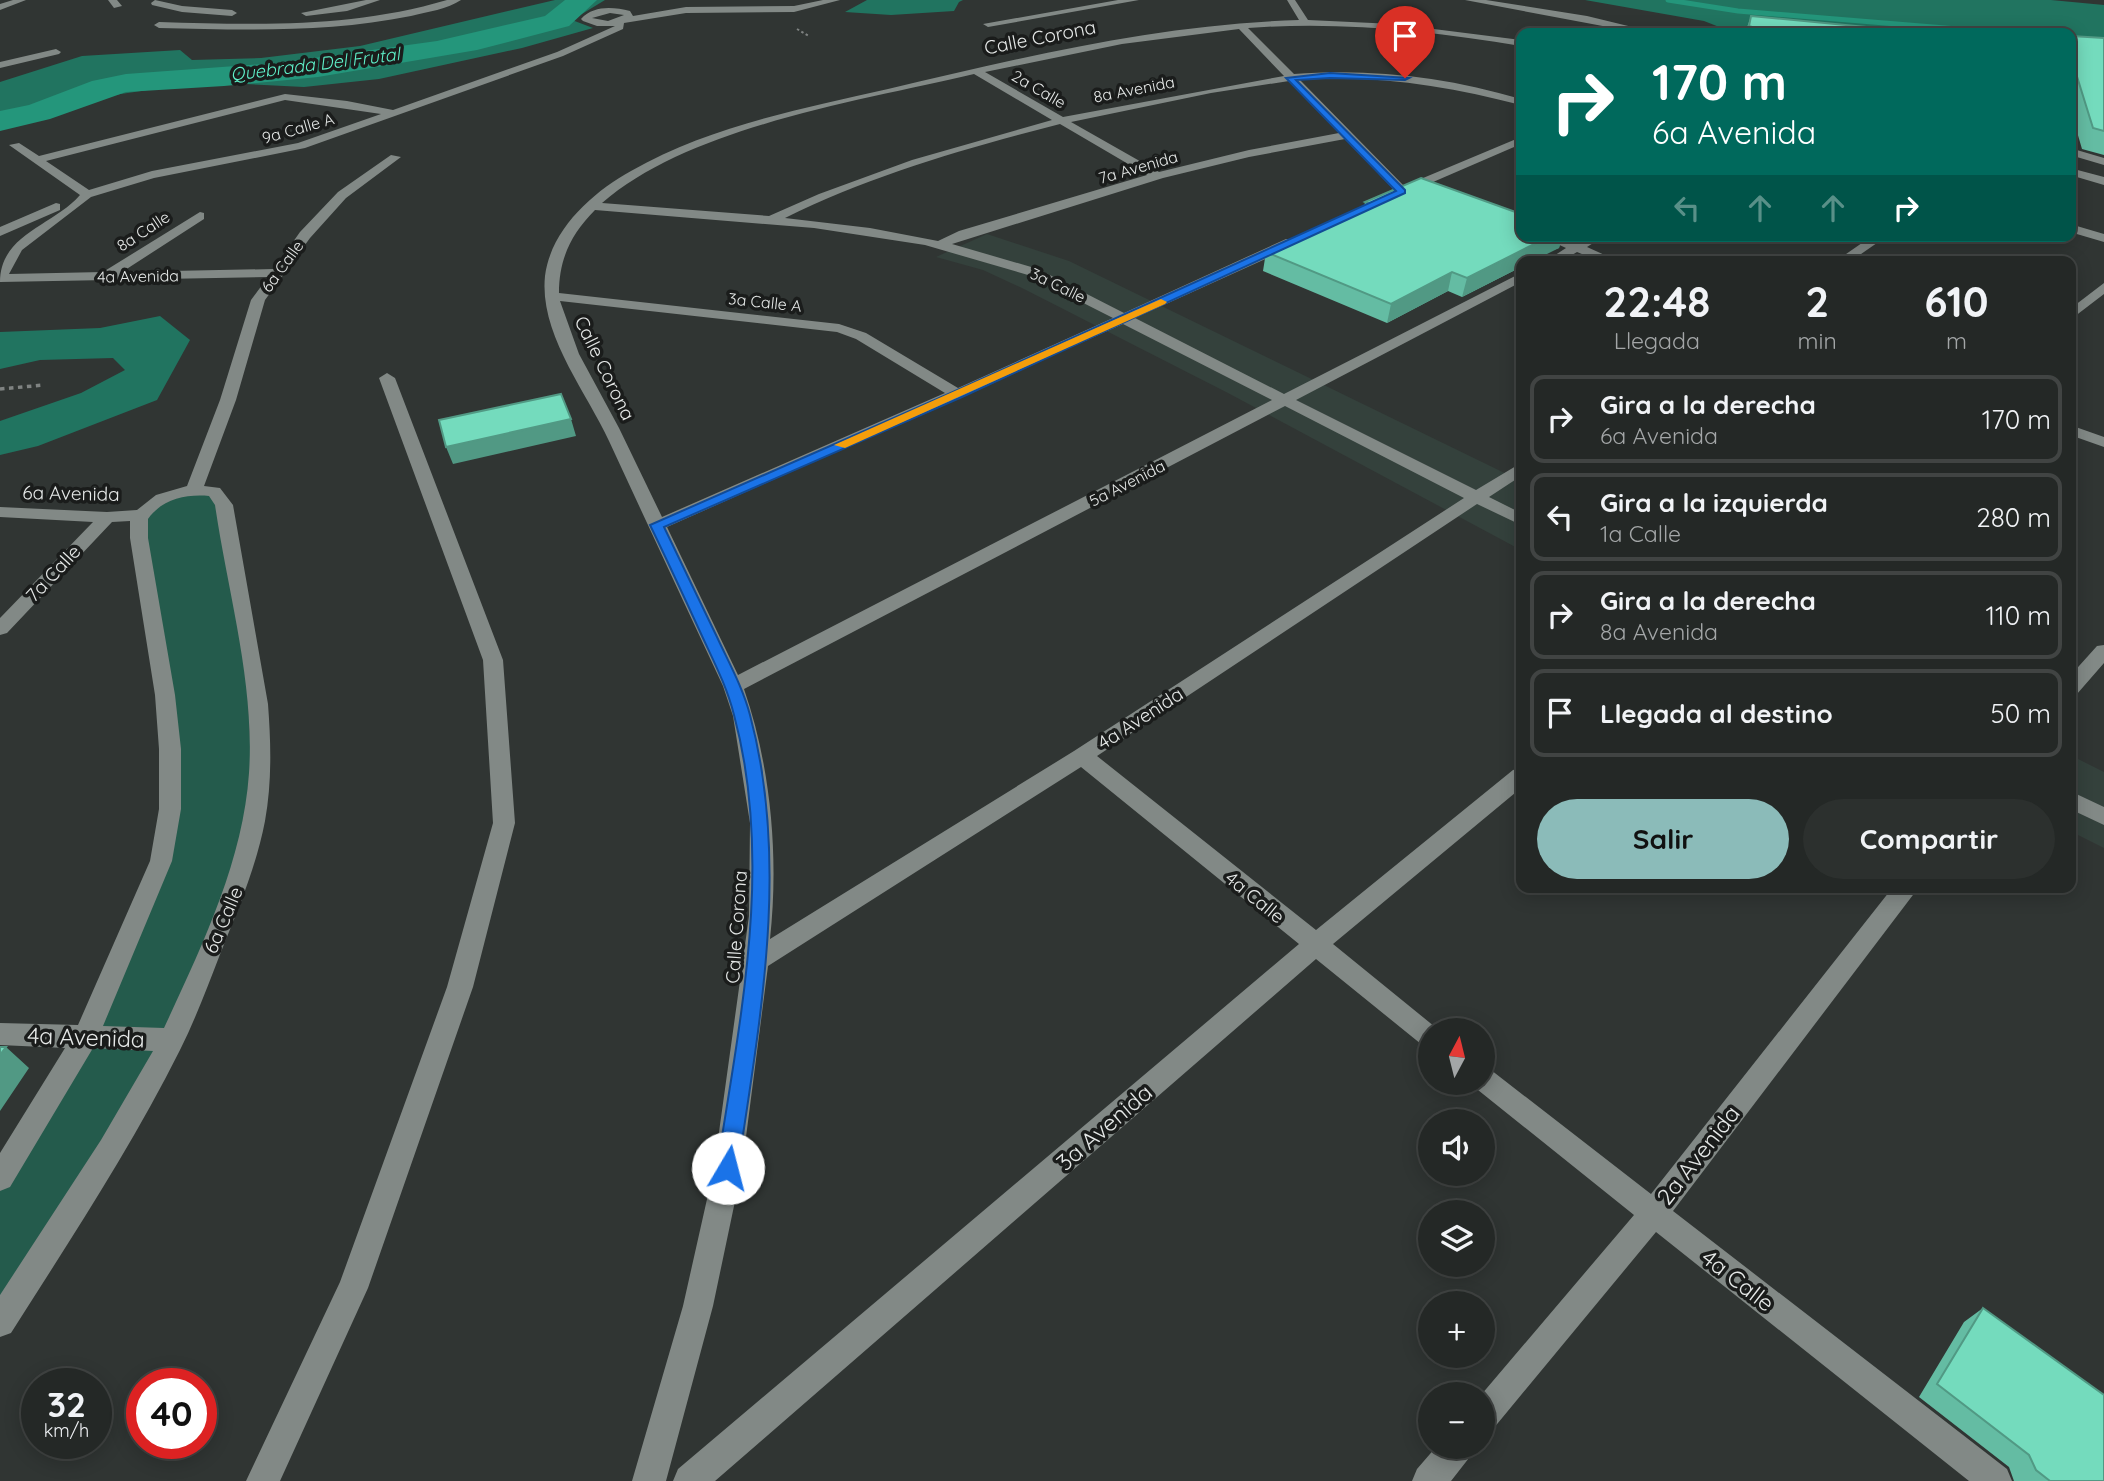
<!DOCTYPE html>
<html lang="es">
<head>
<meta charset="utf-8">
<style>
  :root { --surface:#242826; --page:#2c302e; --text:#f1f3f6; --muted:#a3a6a7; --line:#414443; --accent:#8bbbb9 }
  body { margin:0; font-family:Quicksand,sans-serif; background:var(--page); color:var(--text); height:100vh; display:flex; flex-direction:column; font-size:26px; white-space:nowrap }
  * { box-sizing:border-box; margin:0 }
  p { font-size:23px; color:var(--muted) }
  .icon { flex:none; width:38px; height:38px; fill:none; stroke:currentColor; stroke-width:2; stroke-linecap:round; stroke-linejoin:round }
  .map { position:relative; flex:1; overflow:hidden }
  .sheet { position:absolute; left:1516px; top:256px; width:560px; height:637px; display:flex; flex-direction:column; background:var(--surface); border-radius:14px; box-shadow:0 4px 18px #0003,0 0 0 2px var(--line) }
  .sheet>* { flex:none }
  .hud { position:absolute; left:1516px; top:28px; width:560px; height:214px; border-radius:14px; box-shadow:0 4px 18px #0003,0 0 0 2px var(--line); background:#00695c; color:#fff; overflow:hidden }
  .needle { width:46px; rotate:7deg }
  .fabs { position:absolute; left:1418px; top:1018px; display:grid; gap:14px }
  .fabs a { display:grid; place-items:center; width:77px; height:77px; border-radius:50%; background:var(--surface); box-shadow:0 4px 18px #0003,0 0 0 2px var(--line); font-size:35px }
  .speed { position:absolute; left:21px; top:1368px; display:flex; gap:14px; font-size:35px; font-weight:700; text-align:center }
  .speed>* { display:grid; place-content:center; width:91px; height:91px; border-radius:50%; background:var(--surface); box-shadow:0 4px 18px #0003,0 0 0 2px var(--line); line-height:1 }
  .speed small { font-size:18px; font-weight:400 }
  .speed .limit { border:10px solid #d22; background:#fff; color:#111 }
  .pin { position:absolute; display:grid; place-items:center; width:60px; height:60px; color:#fff; margin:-72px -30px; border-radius:50% 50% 50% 0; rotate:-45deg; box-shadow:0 0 7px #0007 }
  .pin .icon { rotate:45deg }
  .me { position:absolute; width:77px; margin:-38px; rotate:8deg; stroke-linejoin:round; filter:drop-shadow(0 0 5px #0008) }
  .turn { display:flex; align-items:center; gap:24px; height:147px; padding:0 21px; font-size:32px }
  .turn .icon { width:91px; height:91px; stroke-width:2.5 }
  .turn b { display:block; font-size:49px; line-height:60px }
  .lanes { display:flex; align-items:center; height:66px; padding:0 21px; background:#0003; justify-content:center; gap:35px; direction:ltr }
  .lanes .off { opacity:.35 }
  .eta { display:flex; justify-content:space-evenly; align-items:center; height:119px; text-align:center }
  .eta b { font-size:42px; font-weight:700; line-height:49px }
  .action { display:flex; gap:14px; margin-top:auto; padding:14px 21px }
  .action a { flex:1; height:80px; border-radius:42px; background:var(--accent); color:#111; font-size:28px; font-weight:700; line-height:80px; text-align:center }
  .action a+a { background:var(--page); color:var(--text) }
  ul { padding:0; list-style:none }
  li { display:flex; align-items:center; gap:21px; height:88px; margin:0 14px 10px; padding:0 7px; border:4px solid var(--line); border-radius:14px }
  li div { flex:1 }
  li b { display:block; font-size:26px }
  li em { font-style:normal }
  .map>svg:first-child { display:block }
  .built { fill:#34413c }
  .green { fill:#245b4c }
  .forest { fill:#217460 }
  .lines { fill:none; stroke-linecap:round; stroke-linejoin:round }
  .stream { stroke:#24967b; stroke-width:5 }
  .river { fill:#24967b; fill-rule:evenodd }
  .path-far1 { stroke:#7f8382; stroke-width:2; stroke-dasharray:2.5 2.5; stroke-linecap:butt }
  .path { stroke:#7f8382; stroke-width:3.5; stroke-dasharray:4.5 4.5; stroke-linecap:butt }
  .minor { fill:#828986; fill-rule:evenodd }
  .wall { fill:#64bca3 }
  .shaded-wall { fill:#519984 }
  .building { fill:#74dbbd; stroke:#519984; stroke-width:2 }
  .route { fill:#1a73e8; stroke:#114b97; stroke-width:2 }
  .slow { fill:#f59e0b }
  .labels { text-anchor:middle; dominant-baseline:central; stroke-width:7; stroke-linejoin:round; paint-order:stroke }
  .far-street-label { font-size:16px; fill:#e6e9e8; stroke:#1a1c1b }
  .far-water-label { font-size:18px; font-style:italic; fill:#5ff1ca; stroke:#1a1c1b }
  .street-label { font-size:19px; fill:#e6e9e8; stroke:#1a1c1b }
  .near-street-label { font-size:23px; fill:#e6e9e8; stroke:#1a1c1b }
</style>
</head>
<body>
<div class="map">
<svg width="2104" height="1481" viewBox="0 0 2104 1481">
  <rect width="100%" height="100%" fill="#303533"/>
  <!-- built -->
  <path class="built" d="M987 234 1069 261 1521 481V550L1228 393 1024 289 983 270 936 257Z
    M2070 755 2104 772V848L2070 831Z"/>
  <!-- green -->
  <path class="green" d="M214 492 244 606 254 827 172 1040 0 1322V1178L86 1037 170 809 138 528 162 499Z"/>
  <!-- forest -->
  <path class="forest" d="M555 0H605L572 20 593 28 522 48 379 79 304 87 203 82 107 96 63 113 0 117V82L82 56 180 50 192 60 261 58 360 46Z
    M867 0H963L959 2 954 11 891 15 845 12Z
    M1585 0H2051L2104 5V58L2070 55V33H1747L1732 32 1704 21Z
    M160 316 190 340 157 400 38 446 0 455V421L81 393 125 370 113 358 40 360 0 369V332L100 328Z"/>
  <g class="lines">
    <!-- stream -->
    <path class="stream" d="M1668 0 1738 11 2006 33"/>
    <!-- river -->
    <path class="river" d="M565 0H597L569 26 477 50 318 77 224 86 126 92 50 119 0 131V111L29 105 92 81 126 74 278 63 437 41 545 16Z"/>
    <!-- path-far1 -->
    <path class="path-far1" d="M797 29 809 36"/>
    <!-- path -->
    <path class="path" d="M0 389 44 385"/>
    <!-- minor -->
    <path class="minor" d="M13 0H26L0 10V4Z
      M108 0H117L122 6 114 8Z
      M155 0 182 6 232 10 237 13 232 16 182 12 152 5 151 3Z
      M366 0H380L347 11 306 16 301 13Z
      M447 0H461C448 9 427 12 411 16 327 33 243 30 159 28L154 25 159 22C256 25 353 28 447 0Z
      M823 0H840L794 12 686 13 624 23 623 29 563 56 305 148 154 178 91 197 22 250 9 274 103 272 200 212 204 213V219L122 272 274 269 300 232 338 192 391 155 401 157 346 198 310 238 265 300 236 400 204 486 220 488 233 505 268 704C271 744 272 782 265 821 256 868 237 912 219 957 207 988 195 1020 180 1050 131 1148 70 1240 11 1333L0 1337V1295L101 1140 153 1051 93 1048 10 1187 0 1191V1153L65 1048 0 1045V1023L78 1025 150 861 159 809V749L155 695 130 538V521L112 522 7 633 0 635V618L93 522 0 517V507L107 512 137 510 156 495 187 486 220 400 251 300 268 277 0 282C0 234 53 226 80 195L9 145 19 143 39 156 285 94 347 101 393 110 557 52 615 26H597L583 21 581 19C594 5 613 7 630 11L633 16 686 7 794 6ZM610 13 624 15 608 21 592 18ZM285 100 381 114 298 143 152 171 89 190 46 161ZM209 496 215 505C228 594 255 683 249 773 243 862 201 948 164 1028L103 1026 172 861 181 809V749L175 695 148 538V519C162 499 186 494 209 496Z
      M1118 0H1139L988 27 983 24Z
      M1287 0H1295L1308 20 1394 24 1521 40V46C1431 31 1340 21 1248 28L1294 74C1370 68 1447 77 1521 99V105C1448 86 1375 74 1300 80L1404 186 1521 137V144L1403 195 1398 194 1345 139 1249 157 1163 178 952 244 1038 269 1124 313 1286 239H1296V245L1135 318 1284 394 1521 273V282L1296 400 1476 490 1521 463V476L1489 497 1521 513V525L1477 504 1097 756 1316 930 1513 770 1521 768V788L1333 944 1440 1031H1430V1047L1421 1044 1316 959 715 1481H673L678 1469 1299 944 1081 767 768 966 742 1168 713 1306 666 1481H632L683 1306 714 1168 749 916 750 823 733 716 723 686C685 605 647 523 609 441 586 391 539 334 545 276 551 229 593 192 631 171 710 126 801 109 888 89 1023 57 1159 24 1299 20ZM1239 29 1284 76 1063 117 985 72 1122 44ZM974 74 1052 120 912 160 819 194 769 216 602 203C691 126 860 101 974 74ZM1289 81 1339 133 1249 150 1159 172 1071 122 1211 93ZM1060 124 1147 175 959 231 938 241 870 228 785 218C872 175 967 148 1060 124ZM595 210 814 228 925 245 1028 275 1113 318 958 388 866 333 839 324 559 293C559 259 571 234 595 210ZM560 301 837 332 856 339 945 393 662 517 619 428 579 354ZM1123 324 1272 400 738 675 667 527ZM1285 406 1464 498 1074 751 770 939C779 857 771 767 744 689Z
      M1465 0H1486L1587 16 1657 33H1640Z
      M56 49 61 52 59 54 0 68V62Z
      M2070 148 2104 158V165L2070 155Z
      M2070 168 2104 177V185L2070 175Z
      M56 203 60 204V210L0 236V227Z
      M2070 224 2104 234V242L2070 232Z
      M1540 236H1558L1576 243 1588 236H1604L1587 247 1618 261H1599L1577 252 1562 261H1546L1566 248Z
      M1872 236H1887L1851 261H1836Z
      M2104 283V294L2070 320V309Z
      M387 373 395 378 503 660 515 823 473 987 368 1288 280 1481H246L340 1282 447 987 493 823 483 660 379 378Z
      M2070 425 2104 437V447L2070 435Z
      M2104 645V663L2077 694 2070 696V676L2097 646Z
      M2070 791 2104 807V825L2070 809Z
      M1893 887H1919L1673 1211 2007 1469 2012 1481H1969L1656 1232 1493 1429 1482 1434 1481 1395 1634 1215 1473 1086 1471 1083H1482V1066L1491 1070 1651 1194Z
      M1436 1447H1474L1469 1458 1451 1481H1412L1417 1469Z"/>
  </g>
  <!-- wall -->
  <path class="wall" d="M1751 16 1929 33H1745Z
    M2071 36 2104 38V155L2082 149 2070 108V38Z
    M1365 202 1521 236H1562L1559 248 1521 261V267L1462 297 1448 291 1387 323 1263 271 1266 252 1364 207Z
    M1983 1308 2104 1481H2014L2009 1467 1919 1397 1964 1322Z"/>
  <!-- shaded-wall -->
  <path class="shaded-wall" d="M1550 236H1562L1559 248 1533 261H1521V267L1462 297 1467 278Z
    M1452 272 1448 291 1387 323 1391 304Z
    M571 419 576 436 453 464 446 447Z
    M6 1047 29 1068 0 1111V1055Z"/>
  <!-- building -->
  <path class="building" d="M1751 16 1929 33H1769L1749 26Z
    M2071 36 2104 38V131L2093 128 2070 54V46H2073Z
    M1421 178 1521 214V236H1550L1467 278 1452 272 1391 304 1266 252 1370 204 1365 202Z
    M561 394 571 419 446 447 439 420Z
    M0 1047H6L0 1055Z
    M1983 1308 2104 1395V1481H2050L2036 1470 2029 1455 1937 1384Z"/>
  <!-- route -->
  <path class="route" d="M1330 73 1409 78 1405 80 1330 78 1296 80 1405 190V193L962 397 664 527C682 564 699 600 717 637 729 663 743 688 750 715 790 864 760 1019 738 1168L735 1175 728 1178 720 1175 717 1168C740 1019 774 863 734 715 727 687 714 662 702 636 685 599 668 562 650 525L953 392 1396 191 1286 78Z"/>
  <!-- slow -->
  <path class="slow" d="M1161 299 1167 302 1165 304 845 448 834 445Z"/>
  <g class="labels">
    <!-- far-street labels -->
    <g class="far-street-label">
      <text transform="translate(1039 89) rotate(30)">2a Calle</text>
      <text transform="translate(1134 89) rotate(-11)">8a Avenida</text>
      <text transform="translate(298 128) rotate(-16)">9a Calle A</text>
      <text transform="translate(1138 167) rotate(-16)">7a Avenida</text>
      <text transform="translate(143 231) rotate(-33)">8a Calle</text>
      <text transform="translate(282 266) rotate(-54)">6a Calle</text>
      <text transform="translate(138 276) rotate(-1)">4a Avenida</text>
      <text transform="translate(1058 285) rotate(26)">3a Calle</text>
      <text transform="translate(765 302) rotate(6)">3a Calle A</text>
      <text transform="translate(1127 483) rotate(-27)">5a Avenida</text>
    </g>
    <!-- far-water labels -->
    <g class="far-water-label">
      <text transform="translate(315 64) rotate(-7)">Quebrada Del Frutal</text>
    </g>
    <!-- street labels -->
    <g class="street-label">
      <text transform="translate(1040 37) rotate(-11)">Calle Corona</text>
      <text transform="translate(605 368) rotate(64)">Calle Corona</text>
      <text transform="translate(71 493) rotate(1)">6a Avenida</text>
      <text transform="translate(53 573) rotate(-47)">7a Calle</text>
      <text transform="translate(1140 718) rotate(-33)">4a Avenida</text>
      <text transform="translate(1255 897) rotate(39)">4a Calle</text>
      <text transform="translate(223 920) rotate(-67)">6a Calle</text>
      <text transform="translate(736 927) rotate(-86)">Calle Corona</text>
    </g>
    <!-- near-street labels -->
    <g class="near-street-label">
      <text transform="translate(86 1037) rotate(2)">4a Avenida</text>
      <text transform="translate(1104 1127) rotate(-41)">3a Avenida</text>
      <text transform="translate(1698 1155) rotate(-52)">2a Avenida</text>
      <text transform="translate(1738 1280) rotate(38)">4a Calle</text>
    </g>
  </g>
</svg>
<div class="fabs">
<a><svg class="needle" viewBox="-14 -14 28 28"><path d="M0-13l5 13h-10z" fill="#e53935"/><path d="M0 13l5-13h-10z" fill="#a3a6a7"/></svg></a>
<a><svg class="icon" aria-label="sound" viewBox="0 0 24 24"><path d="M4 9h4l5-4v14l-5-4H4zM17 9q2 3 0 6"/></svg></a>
<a><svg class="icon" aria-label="layers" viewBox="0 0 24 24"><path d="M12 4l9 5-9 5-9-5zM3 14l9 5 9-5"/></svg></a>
<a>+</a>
<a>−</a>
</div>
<div class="speed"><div>32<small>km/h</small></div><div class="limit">40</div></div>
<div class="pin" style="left:1405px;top:78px;background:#d93025"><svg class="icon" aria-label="arrive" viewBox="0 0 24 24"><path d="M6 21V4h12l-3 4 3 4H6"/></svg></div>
<svg class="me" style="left:728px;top:1168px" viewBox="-20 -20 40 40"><circle r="19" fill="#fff"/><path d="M0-13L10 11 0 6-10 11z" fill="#1a73e8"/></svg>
<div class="hud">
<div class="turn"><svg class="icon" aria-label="right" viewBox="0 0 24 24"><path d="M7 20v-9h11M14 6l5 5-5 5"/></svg><div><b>170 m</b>6a Avenida</div></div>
<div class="lanes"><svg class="icon off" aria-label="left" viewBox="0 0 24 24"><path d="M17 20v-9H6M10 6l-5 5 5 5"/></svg><svg class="icon off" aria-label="ahead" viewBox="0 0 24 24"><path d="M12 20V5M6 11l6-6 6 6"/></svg><svg class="icon off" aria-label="ahead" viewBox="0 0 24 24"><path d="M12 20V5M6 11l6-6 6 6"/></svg><svg class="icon" aria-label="right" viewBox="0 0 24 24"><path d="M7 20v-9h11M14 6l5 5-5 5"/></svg></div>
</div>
<section class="sheet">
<div class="eta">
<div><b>22:48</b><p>Llegada</p></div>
<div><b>2</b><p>min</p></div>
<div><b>610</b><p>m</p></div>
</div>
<ul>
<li><svg class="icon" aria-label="right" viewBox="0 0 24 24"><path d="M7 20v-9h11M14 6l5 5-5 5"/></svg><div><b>Gira a la derecha</b><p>6a Avenida</p></div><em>170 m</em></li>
<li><svg class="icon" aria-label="left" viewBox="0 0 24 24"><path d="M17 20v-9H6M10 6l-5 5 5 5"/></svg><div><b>Gira a la izquierda</b><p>1a Calle</p></div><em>280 m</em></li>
<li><svg class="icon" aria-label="right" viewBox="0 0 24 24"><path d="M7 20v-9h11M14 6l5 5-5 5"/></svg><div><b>Gira a la derecha</b><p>8a Avenida</p></div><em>110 m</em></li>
<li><svg class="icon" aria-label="arrive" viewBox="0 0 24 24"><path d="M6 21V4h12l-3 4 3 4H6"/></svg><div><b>Llegada al destino</b></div><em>50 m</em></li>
</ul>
<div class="action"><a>Salir</a><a>Compartir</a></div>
</section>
</div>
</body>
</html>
